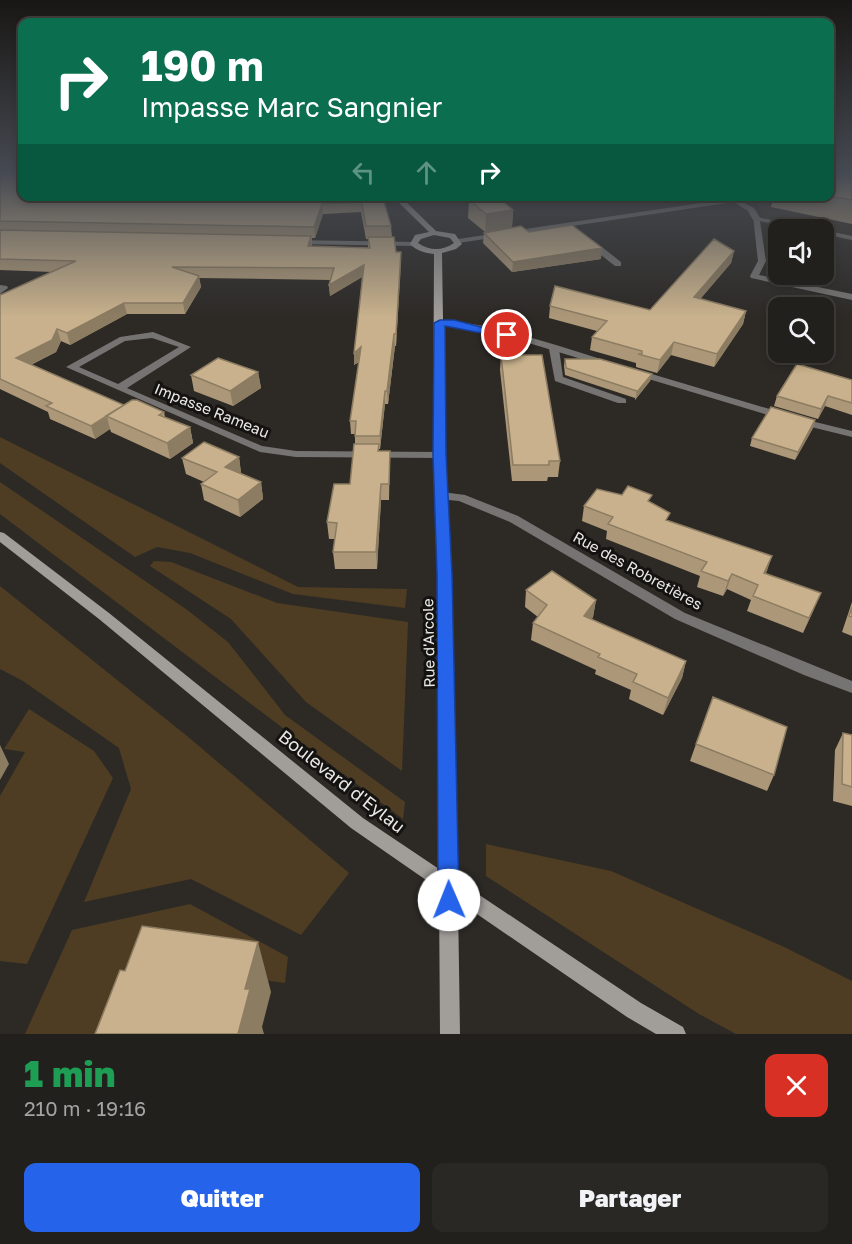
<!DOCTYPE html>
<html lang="fr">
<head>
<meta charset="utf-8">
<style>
  :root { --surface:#22201c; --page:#2a2825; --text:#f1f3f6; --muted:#a2a3a3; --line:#3f3e3b; --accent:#2563eb }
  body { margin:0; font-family:"Golos Text",sans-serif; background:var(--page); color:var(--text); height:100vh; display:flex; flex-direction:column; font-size:22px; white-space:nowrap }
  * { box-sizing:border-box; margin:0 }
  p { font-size:20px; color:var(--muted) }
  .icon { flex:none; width:33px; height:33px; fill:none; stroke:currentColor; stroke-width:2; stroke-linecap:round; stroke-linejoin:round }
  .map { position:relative; height:1034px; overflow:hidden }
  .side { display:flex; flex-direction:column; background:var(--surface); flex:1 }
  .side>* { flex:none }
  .guide { position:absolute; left:18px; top:18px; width:816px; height:183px; border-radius:12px; box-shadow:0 3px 9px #0003,0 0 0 2px var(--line); background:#0b6e4f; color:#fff; overflow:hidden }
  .controls { position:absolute; left:768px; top:219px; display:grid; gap:12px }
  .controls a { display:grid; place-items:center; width:66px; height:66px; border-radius:12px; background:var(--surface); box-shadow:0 3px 9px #0003,0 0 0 2px var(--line); font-size:30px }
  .pin { position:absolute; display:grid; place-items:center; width:51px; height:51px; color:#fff; margin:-26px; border:3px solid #fff; border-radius:50%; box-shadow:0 2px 6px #0007 }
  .me { position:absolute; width:66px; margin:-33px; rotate:359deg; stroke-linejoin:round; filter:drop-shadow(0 0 4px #0008) }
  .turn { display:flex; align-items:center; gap:21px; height:126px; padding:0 24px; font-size:27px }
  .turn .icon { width:78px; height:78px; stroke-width:2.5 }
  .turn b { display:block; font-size:42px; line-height:51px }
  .lanes { display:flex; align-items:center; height:57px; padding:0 24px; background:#0003; justify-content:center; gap:30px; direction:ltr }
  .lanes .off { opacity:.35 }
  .round { display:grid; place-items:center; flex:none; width:63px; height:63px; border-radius:12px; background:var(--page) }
  .overview { display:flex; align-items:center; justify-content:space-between; height:102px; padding:0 24px }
  h1 { font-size:36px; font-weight:800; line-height:45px; color:#1e9e55 }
  .action { display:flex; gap:12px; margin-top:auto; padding:12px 24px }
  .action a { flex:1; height:69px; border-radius:12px; background:var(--accent); color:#fff; font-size:24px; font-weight:800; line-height:69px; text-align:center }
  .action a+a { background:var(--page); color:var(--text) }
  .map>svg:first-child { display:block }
  .built { fill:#363026 }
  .green { fill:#4e3d22 }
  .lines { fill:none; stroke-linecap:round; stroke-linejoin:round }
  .lane { fill:#767472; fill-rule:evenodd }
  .street { fill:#767472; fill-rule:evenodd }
  .secondary { fill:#a19e9a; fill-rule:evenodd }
  .wall { fill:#ac9878; fill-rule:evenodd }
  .shaded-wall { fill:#8c7c62 }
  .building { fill:#c8b18c; stroke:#8c7c62; stroke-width:1.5 }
  .route { fill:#2563eb; stroke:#184099; stroke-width:1.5 }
  .labels { text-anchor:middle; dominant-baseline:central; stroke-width:6; stroke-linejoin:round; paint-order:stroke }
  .street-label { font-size:15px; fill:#ebe9e6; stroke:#141311 }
  .near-street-label { font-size:18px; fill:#ebe9e6; stroke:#141311 }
</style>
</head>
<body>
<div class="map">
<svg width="852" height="1034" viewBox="0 0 852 1034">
  <rect width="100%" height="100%" fill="#2d2a26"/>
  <!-- built -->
  <path class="built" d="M852 173V242L824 236V230L790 229 769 225 756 200 757 196H830Z"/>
  <!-- green -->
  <path class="green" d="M0 437 298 587 407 589 405 608 293 594 190 553 157 547 135 557 0 463Z
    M0 482 186 609 228 642 285 715 405 802 403 819 0 514Z
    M154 561 171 562 277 603 408 622 402 771 306 702 231 619 150 566Z
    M0 586 187 736 349 873 301 935 191 879 84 902 131 789 119 748 23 681 0 669Z
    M29 709 94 751 113 778 27 964 0 961V796L25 752 4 749Z
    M486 844 611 871 782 946 852 981V1034H736L699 1014 486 876Z
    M190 904 288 957 285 983 155 965 130 1034H25L72 930Z"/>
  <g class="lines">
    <!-- lane -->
    <path class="lane" d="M753 216 816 230H800L760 221 766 261 759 275 852 294V300L751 278 750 276 758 261Z
      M824 230 852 236V240L824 234Z
      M554 346 559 349 563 377 626 399V403H618L555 381 549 349Z"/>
    <!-- street -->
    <path class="street" d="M735 198 754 208 760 218 759 220H753L748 211 734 202 458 243 454 241 458 239Z
      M292 240 414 242 418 244 414 246 295 244 291 242Z
      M587 240H593L621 262V266H615L587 244Z
      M0 285 7 286 8 288 0 294Z
      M439 320C497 324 552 344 607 361L609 363 604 366 601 365 499 334 436 325 435 323Z
      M153 332 191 347 127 388 262 446 296 451 439 452 445 455 439 458 296 457 260 452 66 367 120 337ZM152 338 179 347 118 384 79 367 125 341Z
      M635 369 786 414 787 416 782 419 778 418 632 374V370Z
      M799 418 852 431V437L795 423 794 421 795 419Z
      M442 492 465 495 518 516 685 613 852 681V693L804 675 675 619 510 522 459 501 438 499 436 496Z"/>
    <!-- secondary -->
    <path class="secondary" d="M392 196H400L436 231 455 234 462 244 456 249 442 253 445 455 451 575 457 880 641 1003 683 1027 686 1034H656L627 1017 458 901 460 1034H440L439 889 351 828 99 619 0 542V532L4 533 109 613 363 818 439 869V575L433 455 434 254C425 253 417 251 410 244L415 235 429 232ZM434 235 450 238 454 243C442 251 430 251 418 243L421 239Z"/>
  </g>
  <!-- wall -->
  <path class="wall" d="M0 173 367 196 391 226 392 237 396 252H401L396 346H395L388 404H385L380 449H379V451H390L389 500H381L377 569H335L333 552 335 539H329L327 522 350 484 355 444V434H351L350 421 359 362 354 365 362 277 330 296 329 285 331 280 199 278 201 287 185 314H127L70 345 61 341 56 352 31 365 124 405 164 412 165 417 190 427 193 443 170 459 111 432 110 429 95 439 50 419 48 412 0 389V295L53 272 0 270ZM361 212 366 239H368V248L312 247V238H315L323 214Z
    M830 173H852V224L771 207 774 196H830Z
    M469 200 513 210 512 227 529 232 601 259 512 272 483 243 484 233 485 232 468 218Z
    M734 251 731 263 700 299 746 311 743 324 714 367 671 355 657 373 636 367V363L590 350 592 337 597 331 549 318 550 306 650 310Z
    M501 355 560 461 558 477H548L547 481H512L500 370Z
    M565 359 652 374 650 381 635 400V398L565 375 564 366Z
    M258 372 261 388 233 406 194 391 191 375Z
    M852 380V415L825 406 818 419 774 406 777 396Z
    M815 420 813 428 795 460 750 446 752 438Z
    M239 457 241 473H240L261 482 263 499 240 517 204 500 201 484 204 482 186 474 182 458Z
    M651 502 668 521 766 573 814 609 803 633 747 611 751 600 727 589 723 596 697 587 700 576 606 539 607 531 582 521 584 506Z
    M526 590 596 600 593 617 592 619 686 661 682 678 663 715 629 699 631 690 595 674 596 670 531 640 533 623 538 617 525 607Z
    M852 602V636L842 632Z
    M843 733 852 735V806L833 801 835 750Z
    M696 744 774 775 767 791 690 761Z"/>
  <!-- shaded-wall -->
  <path class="shaded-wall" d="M322 204 323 214 315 238 314 227Z
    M513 210 512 229 485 233 486 214Z
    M311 236 312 246H308Z
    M602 248 601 259 512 272 513 262Z
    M734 251 731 263 691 310 694 297Z
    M401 252V263L396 346V334Z
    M364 265V276L330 296 329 285Z
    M199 276 201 287 185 314 183 303Z
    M124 303 127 314 70 345 67 333Z
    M746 311 743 324 714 367 717 354Z
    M57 329 61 341 56 352 20 370 16 358Z
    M394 334 395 346 388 404 387 391Z
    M674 342 671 355 657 373 660 360Z
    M361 347 362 360 354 365V353Z
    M258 372 261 388 233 406 230 391Z
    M652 374 650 381 635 400 637 392Z
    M385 391V404L380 449V436Z
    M828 396 825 406 818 419 821 409Z
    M107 417 110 429 95 439 91 426Z
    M815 420 813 428 795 460 798 452Z
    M190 427 193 443 170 459 167 443Z
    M239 457 241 473 228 483 225 467Z
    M261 482 263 499 240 517 238 500Z
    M381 484V500L377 569 376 552Z
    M772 556 767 571 759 588 764 573Z
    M732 574 727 589 723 596 728 581Z
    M821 593 814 609 803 633 809 618Z
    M596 600 593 617 582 633 584 616Z
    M686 661 682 678 663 715 668 698Z
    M0 745 9 764 0 780Z
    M258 942 271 992 262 1027 264 1034H238L245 989Z"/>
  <!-- building -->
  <path class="building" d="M0 173H22V196H367L370 199H361V202L322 204 314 227 0 221Z
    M830 173H852V200L830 196Z
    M472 196H497L513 210 486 214 469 200Z
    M383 198 391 226H366L361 199Z
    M572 225 602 248 513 262 484 233 521 226 529 232Z
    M0 230 311 236 308 246 370 248 368 237H394L396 252H401L396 334H394L387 391H385L380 436H355L356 421H350L361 347 354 353 364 265 329 285 334 268 172 267 199 276 183 303H124L67 333 57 329 52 340 16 358 124 405 91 426 46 406 52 403 0 379V295L76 261 0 259Z
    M714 239 734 251 694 297 746 311 717 354 674 342 660 360 638 354H642V351L592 337 607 321 550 306 555 286 650 310Z
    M501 355H542L560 461H549V465H513Z
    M218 358 258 372 230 391 191 375Z
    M565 359H600L652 374 637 392V391L566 368Z
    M797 364 852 380V403L828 396 821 409 777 396Z
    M132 400H137L164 412 159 415 190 427 167 443 106 416Z
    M771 407 815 420 798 452 752 438Z
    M204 442 239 457 225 467 261 482 238 500 201 484 217 472 182 458Z
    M354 444H379L378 451H390L389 484H381L376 552H333L337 523 327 522 334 484H350Z
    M628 486 652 495 648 501 670 513 666 520 772 556 764 573 821 593 809 618 753 596 758 585 732 574 728 581 701 571 707 562 608 524 613 517 584 506 597 489 622 495Z
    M552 571 596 600 584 616 686 661 668 698 633 682 637 674 598 657 600 654 533 623 547 605 526 590Z
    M852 607V617L849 616Z
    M713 697 787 727 774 775 696 744Z
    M843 733 852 735V787L842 784Z
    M142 926 258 942 245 989H250L238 1034H95L120 970 125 971Z"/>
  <!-- sky -->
  <linearGradient id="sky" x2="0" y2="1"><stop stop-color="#191715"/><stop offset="0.55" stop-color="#464a52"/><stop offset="1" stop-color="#464a52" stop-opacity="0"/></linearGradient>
  <rect width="852" height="317" fill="url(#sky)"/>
  <!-- route -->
  <path class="route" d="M440 320H454L512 335 507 338 445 326 446 455 452 574 459 900 456 907 449 910 442 907 438 900 437 574 433 455 434 323Z"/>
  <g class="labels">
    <!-- street labels -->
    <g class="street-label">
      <text transform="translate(212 410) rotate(22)">Impasse Rameau</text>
      <text transform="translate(638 570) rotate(29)">Rue des Robretières</text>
      <text transform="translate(428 643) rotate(-91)">Rue d'Arcole</text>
    </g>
    <!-- near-street labels -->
    <g class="near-street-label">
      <text transform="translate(342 781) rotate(38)">Boulevard d'Eylau</text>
    </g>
  </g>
</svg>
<div class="controls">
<a><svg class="icon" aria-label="sound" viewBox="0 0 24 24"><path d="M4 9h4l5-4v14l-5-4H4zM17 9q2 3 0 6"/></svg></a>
<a><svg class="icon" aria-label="search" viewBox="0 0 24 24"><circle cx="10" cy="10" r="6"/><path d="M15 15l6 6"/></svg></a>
</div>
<div class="pin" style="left:507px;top:335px;background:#d93025"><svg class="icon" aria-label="arrive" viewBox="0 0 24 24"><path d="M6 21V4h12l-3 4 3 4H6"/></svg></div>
<svg class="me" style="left:449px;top:900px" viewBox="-20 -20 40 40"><circle r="19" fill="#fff"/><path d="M0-13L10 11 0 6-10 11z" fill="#2563eb"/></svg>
<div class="guide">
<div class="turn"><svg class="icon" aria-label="right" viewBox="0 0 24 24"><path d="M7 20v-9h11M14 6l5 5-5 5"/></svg><div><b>190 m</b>Impasse Marc Sangnier</div></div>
<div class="lanes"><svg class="icon off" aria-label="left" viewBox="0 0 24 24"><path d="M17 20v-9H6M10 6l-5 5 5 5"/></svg><svg class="icon off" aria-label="ahead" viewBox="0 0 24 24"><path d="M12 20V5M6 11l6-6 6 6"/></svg><svg class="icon" aria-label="right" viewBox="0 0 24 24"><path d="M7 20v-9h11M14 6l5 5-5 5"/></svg></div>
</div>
</div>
<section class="side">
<div class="overview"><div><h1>1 min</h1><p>210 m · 19:16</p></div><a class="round" style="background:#d93025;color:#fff"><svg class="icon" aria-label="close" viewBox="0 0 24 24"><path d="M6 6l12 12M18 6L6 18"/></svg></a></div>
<div class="action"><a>Quitter</a><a>Partager</a></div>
</section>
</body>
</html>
